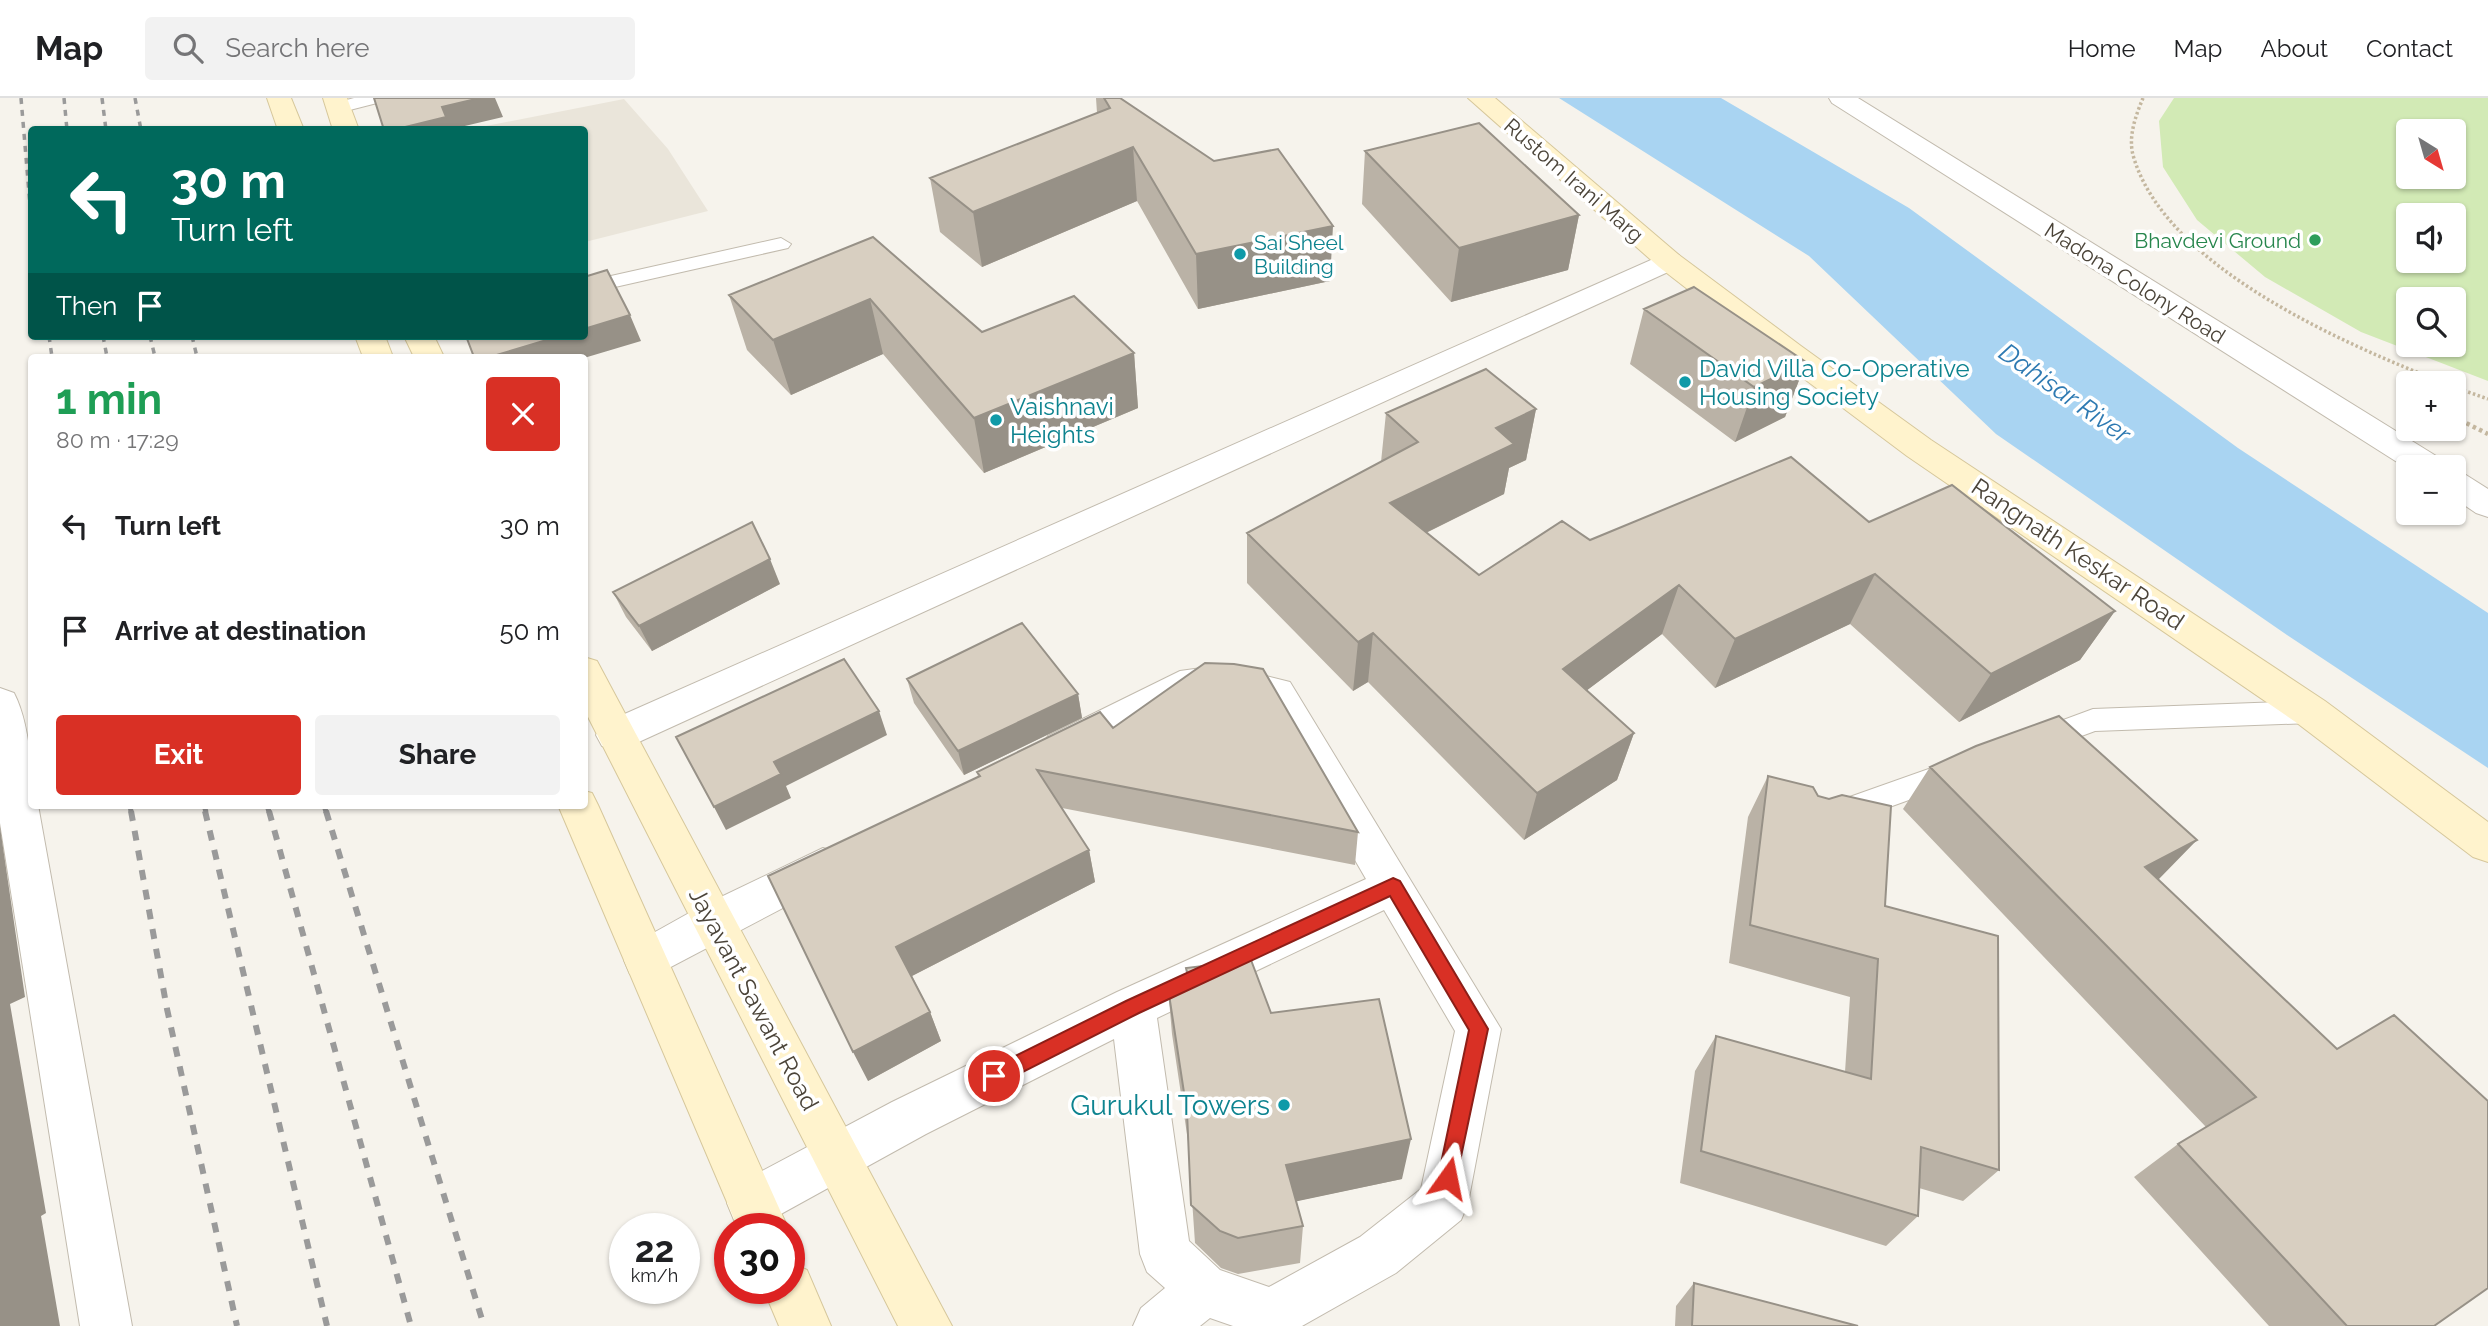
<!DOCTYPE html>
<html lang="en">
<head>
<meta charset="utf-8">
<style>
  :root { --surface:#fff; --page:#f2f2f2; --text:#202124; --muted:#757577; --line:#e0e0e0; --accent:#d93025 }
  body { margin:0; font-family:Raleway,sans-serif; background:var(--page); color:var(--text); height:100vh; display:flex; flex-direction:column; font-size:26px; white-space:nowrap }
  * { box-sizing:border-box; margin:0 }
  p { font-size:23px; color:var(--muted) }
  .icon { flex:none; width:38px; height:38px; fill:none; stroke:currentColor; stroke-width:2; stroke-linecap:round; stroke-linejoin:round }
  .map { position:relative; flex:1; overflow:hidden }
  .panel { position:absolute; left:28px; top:256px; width:560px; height:455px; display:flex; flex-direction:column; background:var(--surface); border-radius:7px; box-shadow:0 2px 5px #0004 }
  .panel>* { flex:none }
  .hud { position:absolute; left:28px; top:28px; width:560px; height:214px; border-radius:7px; box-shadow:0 2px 5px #0004; background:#00695c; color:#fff; overflow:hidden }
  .needle { width:46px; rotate:143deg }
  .fabs { position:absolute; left:2396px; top:21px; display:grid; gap:14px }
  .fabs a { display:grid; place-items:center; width:70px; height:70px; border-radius:7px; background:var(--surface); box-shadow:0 2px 5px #0004; font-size:35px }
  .speed { position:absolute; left:609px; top:1115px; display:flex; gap:14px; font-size:35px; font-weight:700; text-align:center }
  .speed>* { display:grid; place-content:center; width:91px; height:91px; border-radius:50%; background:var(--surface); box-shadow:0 2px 5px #0004; line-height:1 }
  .speed small { font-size:18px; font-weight:400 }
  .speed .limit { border:10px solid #d22; background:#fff; color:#111 }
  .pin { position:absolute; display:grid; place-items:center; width:60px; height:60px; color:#fff; margin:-30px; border:4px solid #fff; border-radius:50%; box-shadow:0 2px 7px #0007 }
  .me { position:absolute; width:77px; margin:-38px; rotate:12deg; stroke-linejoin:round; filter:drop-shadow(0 0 5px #0008) }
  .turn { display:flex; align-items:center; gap:24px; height:147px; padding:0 28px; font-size:32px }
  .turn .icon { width:91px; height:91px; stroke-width:2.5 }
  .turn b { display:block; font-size:49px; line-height:60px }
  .then { display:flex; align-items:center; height:66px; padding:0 28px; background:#0003; gap:14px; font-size:26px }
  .round { display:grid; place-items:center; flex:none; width:74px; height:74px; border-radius:7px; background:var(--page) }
  .overview { display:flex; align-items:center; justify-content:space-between; height:119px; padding:0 28px }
  h1 { font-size:42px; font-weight:700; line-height:52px; color:#1e9e55 }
  .action { display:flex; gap:14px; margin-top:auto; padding:14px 28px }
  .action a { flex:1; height:80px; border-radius:7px; background:var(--accent); color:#fff; font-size:28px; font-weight:700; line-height:80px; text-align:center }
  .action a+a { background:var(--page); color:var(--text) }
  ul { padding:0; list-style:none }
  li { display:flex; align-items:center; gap:21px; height:105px; padding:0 28px }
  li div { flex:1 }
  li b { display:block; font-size:26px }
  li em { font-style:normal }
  header { display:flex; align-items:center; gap:42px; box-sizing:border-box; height:98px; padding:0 35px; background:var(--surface); border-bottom:2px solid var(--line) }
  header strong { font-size:33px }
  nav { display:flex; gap:38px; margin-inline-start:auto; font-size:24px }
  .search { width:490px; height:63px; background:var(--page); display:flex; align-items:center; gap:18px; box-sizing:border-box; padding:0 24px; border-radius:7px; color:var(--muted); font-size:26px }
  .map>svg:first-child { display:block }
  .residential { fill:#eae5da }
  .green { fill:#d2eab5; fill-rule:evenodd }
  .water { fill:#a9d4f2 }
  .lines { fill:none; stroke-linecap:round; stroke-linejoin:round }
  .lane-casing { stroke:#c2bbae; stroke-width:2 }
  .street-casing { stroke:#c2bbae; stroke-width:2 }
  .secondary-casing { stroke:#d6c79b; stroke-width:2 }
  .path-far1 { stroke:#c4b79f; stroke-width:3.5; stroke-dasharray:2.5 2.5; stroke-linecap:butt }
  .path { stroke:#c4b79f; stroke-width:4.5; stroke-dasharray:3.5 3.5; stroke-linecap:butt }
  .lane { fill:#fff; fill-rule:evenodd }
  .street { fill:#fff; fill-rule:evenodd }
  .secondary { fill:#fff3cd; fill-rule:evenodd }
  .rail-far2 { stroke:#9a9a9a; stroke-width:3.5; stroke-dasharray:6 6; stroke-linecap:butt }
  .rail-far1 { stroke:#9a9a9a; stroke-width:5; stroke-dasharray:8 8; stroke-linecap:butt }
  .rail { stroke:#9a9a9a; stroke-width:6; stroke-dasharray:10 10; stroke-linecap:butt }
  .wall { fill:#bab2a6 }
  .shaded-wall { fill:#979187 }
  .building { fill:#d8cfc1; stroke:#979187; stroke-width:2 }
  .route { fill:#d93025; stroke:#8d1f18; stroke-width:2 }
  .leisure-dot { fill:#2e9e5b; stroke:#fff; stroke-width:2.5 }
  .culture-dot { fill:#0f9aa8; stroke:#fff; stroke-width:2.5 }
  .labels { text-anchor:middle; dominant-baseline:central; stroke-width:7; stroke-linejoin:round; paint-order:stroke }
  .far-street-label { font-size:21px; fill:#4b4439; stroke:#fff }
  .far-leisure-label { font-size:21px; fill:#27864d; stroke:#fff; text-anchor:end }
  .far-culture-label { font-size:21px; fill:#0d838f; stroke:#fff; text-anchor:start }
  .culture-label { font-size:24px; fill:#0d838f; stroke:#fff; text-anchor:start }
  .street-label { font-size:24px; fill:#4b4439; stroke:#fff }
  .water-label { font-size:26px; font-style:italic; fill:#2e7ab2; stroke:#fff }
  .near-culture-label { font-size:28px; fill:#0d838f; stroke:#fff; text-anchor:end }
</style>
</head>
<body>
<header>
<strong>Map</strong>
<div class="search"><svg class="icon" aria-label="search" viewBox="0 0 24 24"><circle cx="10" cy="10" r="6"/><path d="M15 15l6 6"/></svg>Search here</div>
<nav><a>Home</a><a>Map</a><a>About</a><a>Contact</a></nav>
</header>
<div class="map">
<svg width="2488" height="1228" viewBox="0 0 2488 1228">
  <rect width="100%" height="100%" fill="#f6f3ec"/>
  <!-- residential -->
  <path class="residential" d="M624 1 668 51 708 113 585 144 584 32 471 31Z"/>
  <!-- green -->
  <path class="green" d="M2174 0H2488V283L2361 234 2265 179 2197 122 2163 69 2159 23ZM2408 33H2454V79H2408ZM2454 117V163H2408V117ZM2454 201V247H2408V201Z"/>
  <!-- water -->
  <path class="water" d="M1559 0H1721L1909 110 2238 350 2488 515V670L2287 537 1996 336 1809 158Z"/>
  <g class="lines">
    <defs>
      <path id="lane" d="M354 0H384L381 4 338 15 329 10 332 6Z
        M781 140 791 146 788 150 584 196V184Z
        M2311 603 2321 606 2325 614 2321 622 2311 625 2095 633 2038 654 2028 651 2024 643 2028 635 2093 611Z
        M1954 662 1964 666 1968 674 1964 682 1837 728 1827 725 1822 716 1827 707Z"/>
      <path id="street" d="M1829 0H1858L2441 361 2446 369 2408 371 1832 5Z
        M1669 154 1679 157 1683 163 1679 169 630 648 616 652 602 648 596 637 602 626Z
        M2454 374 2466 377 2488 391V419L2476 415 2454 400Z
        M1223 567 1290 584 1501 931 1468 1105 1461 1122 1396 1175 1302 1228H1233L1210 1220 1200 1228H1133L1141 1210 1165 1190 1147 1174 1140 1156 1114 941 926 1036 770 1122 752 1130 734 1122 727 1105 734 1088 892 1004 1117 894 1366 781 1264 605 1223 595 1199 597 1076 660 1062 665 1048 660 1042 649 1048 638 1180 573ZM1384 812 1455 933 1421 1091 1360 1139 1269 1189 1220 1172 1189 1143 1157 920Z
        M0 590 14 595C30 626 32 672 32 707H38L132 1228H80L0 725Z
        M823 750 838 755 844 768 838 781 646 882 630 876 624 862 630 848 698 810Z"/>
      <path id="secondary" d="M267 0H291L304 32H278Z
        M323 0H347L359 32H333Z
        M1468 0H1495L1679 157 1801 248 1931 342 2325 603 2488 724V764L2473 759 2297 625 1907 358 1779 262 1659 169Z
        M355 238H385L393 259H363Z
        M404 238H434L444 259H414Z
        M584 559 597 563 952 1228H898L584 611Z
        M584 693 592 695 598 707 788 1130H738L558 707H584Z
        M789 1164 807 1172 831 1228H779L763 1190H789Z"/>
    </defs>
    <!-- lane casing -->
    <use href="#lane" class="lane-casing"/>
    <!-- street casing -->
    <use href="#street" class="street-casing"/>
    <!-- secondary casing -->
    <use href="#secondary" class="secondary-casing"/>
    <!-- path-far1 -->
    <path class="path-far1" d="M2143 0C2136 17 2128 38 2133 57 2164 169 2345 246 2444 285
      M2454 289 2488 301"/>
    <!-- path -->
    <path class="path" d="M2454 319 2488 336"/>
    <!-- lane -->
    <use href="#lane" class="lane"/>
    <!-- street -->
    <use href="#street" class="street"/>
    <!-- secondary -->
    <use href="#secondary" class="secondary"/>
    <!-- rail-far2 -->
    <path class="rail-far2" d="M21 0 32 130
      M64 0 67 32
      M102 0 106 32
      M135 0 141 32
      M49 238 52 259
      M103 238 107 259
      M150 238 155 259
      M192 238 197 259"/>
    <!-- rail-far1 -->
    <path class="rail-far1" d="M130 707 131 714
      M204 707 206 714
      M267 707 269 714
      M324 707 326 714"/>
    <!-- rail -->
    <path class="rail" d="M131 713 167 911 237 1228
      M205 713 327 1228
      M269 713 411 1228
      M326 713 484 1228"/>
  </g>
  <!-- wall -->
  <path class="wall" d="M1096 0H1120L1330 183 1198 211 1137 103 982 169 940 134 930 80 1097 15Z
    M1365 53 1579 117 1568 172 1451 204 1362 106Z
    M873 139 982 234 1134 255 1138 310 984 375 883 256 791 297 747 252 729 197Z
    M1644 211 1806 264 1785 319 1735 344 1630 266Z
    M1536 311 1526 362 1509 370 1504 396 1426 435 1479 477 1590 442 1869 424 2115 513 2080 562 1959 624 1850 526 1715 590 1662 536 1587 592 1634 635 1617 682 1524 742 1368 584 1353 593 1247 485V435L1381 364 1386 315Z
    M780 486 652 553 626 519 613 494Z
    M907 581 1078 596 1082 620 964 677 914 605Z
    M1113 630 1358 734 1355 767 1062 710 1089 752 1095 784 912 878 930 914 941 943 868 983 978 679 977 674Z
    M1930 669 2159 782 2434 1228H2269L2134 1079 2178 1046 2206 1029 1903 711Z
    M1768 678 1885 808 1999 1072 1963 1103 1919 1090 1918 1118 1886 1148 1680 1085 1695 973 1716 938 1845 974 1850 899 1729 865 1748 719Z
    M1186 870 1271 915 1402 1081 1296 1103 1303 1128 1300 1165 1238 1176 1221 1170 1195 1145 1188 1043 1172 936 1168 890 1187 888Z
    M1694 1185 1858 1228H1675L1676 1208Z"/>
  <!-- shaded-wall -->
  <path class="shaded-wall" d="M480 0H495L503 19 452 31 393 32 442 9Z
    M1133 49 1137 103 982 169 973 114Z
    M1579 117 1568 172 1451 204 1459 150Z
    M1333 128 1330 183 1198 211 1196 156Z
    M870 201 883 256 791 297 773 242Z
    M630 217 641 243 584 260 490 259 560 238H584V231Z
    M1134 255 1138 310 984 375 974 320Z
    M1806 264 1785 319 1735 344 1754 289Z
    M1536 311 1526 362 1509 370 1504 396 1385 455 1390 405 1496 330Z
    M770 461 780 486 652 553 639 528Z
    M1875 476 1850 526 1715 590 1735 541Z
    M1679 487 1662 536 1550 620 1563 571Z
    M2115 513 2080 562 1959 624 1991 576Z
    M1373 535 1368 584 1353 593 1358 544Z
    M1078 596 1082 620 964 677 958 653Z
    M879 613 887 637 786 688 791 700 726 732 714 709 774 664Z
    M1634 635 1617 682 1524 742 1537 695Z
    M0 729 25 899 10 906 46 1115 41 1118 60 1228H0Z
    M2197 742 2158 782 2145 769Z
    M1089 752 1095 784 908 880 896 849Z
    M930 914 941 943 868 983 853 954Z
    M1411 1041 1402 1081 1284 1106 1286 1067Z"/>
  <!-- building -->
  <path class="building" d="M374 0H480L442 9 446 19 393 32H384Z
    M1104 0H1120L1214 63 1278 51 1333 128 1196 156 1133 49 973 114 930 80 1110 10Z
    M1479 25 1579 117 1459 150 1365 53Z
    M873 139 982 234 1074 198 1134 255 974 320 870 201 773 242 729 197Z
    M607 172 630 217 584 231V179Z
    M1694 189 1806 264 1754 289 1644 211Z
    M466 238H560L490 259H474Z
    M1486 271 1536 311 1496 330 1514 346 1390 405 1479 477 1562 423 1590 442 1791 359 1869 424 1952 387 2115 513 1991 576 1875 476 1735 541 1679 487 1563 571 1634 635 1537 695 1373 535 1358 544 1247 435 1418 344 1386 315Z
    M752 424 770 461 639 528 613 494Z
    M1022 525 1078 596 958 653 907 581Z
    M844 561 879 613 774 664 781 676 714 709 676 639Z
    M1205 565 1234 566 1263 571 1358 734 1037 672 1089 752 896 849 930 914 853 954 768 778 980 678 977 674 1100 614 1113 630Z
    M2059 618 2197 742 2145 769 2337 951 2394 917 2488 1003V1190L2434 1228H2347L2178 1046 2256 999 1930 669 1976 648Z
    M1768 678 1813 689 1818 698 1829 701 1842 697 1891 708 1885 808 1998 838 1999 1072 1921 1049 1918 1118 1701 1053 1716 938 1871 981 1878 861 1750 827Z
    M1251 862 1271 915 1379 901 1411 1041 1286 1067 1303 1128 1238 1140 1220 1133 1191 1107 1187 1014 1168 890 1190 887 1186 870Z
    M1694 1185 1858 1228H1692Z"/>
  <!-- route -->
  <path class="route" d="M1393 780 1400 783 1488 931 1455 1087 1448 1090 1441 1087 1438 1080 1469 932 1390 798 1139 915 1001 985 994 987 987 985 985 978 987 972 1126 903Z"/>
  <!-- markers -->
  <circle class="leisure-dot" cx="2315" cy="142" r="7"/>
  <g class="culture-dot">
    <circle cx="1240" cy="156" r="7"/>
    <circle cx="1685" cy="284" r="7"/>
    <circle cx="996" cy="322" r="7"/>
    <circle cx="1284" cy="1007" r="7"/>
  </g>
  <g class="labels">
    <!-- far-street labels -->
    <g class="far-street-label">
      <text transform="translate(1574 82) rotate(41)">Rustom Irani Marg</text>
      <text transform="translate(2135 185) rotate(32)">Madona Colony Road</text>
    </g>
    <!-- far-leisure labels -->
    <g class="far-leisure-label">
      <text x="2301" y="142">Bhavdevi Ground</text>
    </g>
    <!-- far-culture labels -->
    <g class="far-culture-label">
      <text x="1254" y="144">Sai Sheel<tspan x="1254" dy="24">Building</tspan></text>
    </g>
    <!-- culture labels -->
    <g class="culture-label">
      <text x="1699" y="270">David Villa Co-Operative<tspan x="1699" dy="28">Housing Society</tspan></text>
      <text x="1010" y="308">Vaishnavi<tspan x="1010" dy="28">Heights</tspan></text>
    </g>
    <!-- street labels -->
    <g class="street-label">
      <text transform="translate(2078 456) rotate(34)">Rangnath Keskar Road</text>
      <text transform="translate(754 901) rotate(62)">Jayavant Sawant Road</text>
    </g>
    <!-- water labels -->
    <g class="water-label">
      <text transform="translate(2065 295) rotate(35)">Dahisar River</text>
    </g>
    <!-- near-culture labels -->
    <g class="near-culture-label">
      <text x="1270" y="1007">Gurukul Towers</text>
    </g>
  </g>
</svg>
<div class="fabs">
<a><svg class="needle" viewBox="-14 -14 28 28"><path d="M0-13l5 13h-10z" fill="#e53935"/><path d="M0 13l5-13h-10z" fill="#757577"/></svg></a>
<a><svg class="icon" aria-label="sound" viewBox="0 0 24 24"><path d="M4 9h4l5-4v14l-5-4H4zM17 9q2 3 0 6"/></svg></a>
<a><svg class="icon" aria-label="search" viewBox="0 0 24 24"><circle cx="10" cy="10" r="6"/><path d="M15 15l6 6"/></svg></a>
<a>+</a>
<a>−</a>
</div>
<div class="speed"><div>22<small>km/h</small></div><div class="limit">30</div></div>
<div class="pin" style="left:994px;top:978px;background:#d93025"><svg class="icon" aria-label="arrive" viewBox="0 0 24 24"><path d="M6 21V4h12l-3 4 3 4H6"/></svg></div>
<svg class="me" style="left:1448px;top:1080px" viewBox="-20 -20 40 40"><path d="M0-17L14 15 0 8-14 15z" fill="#d93025" stroke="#fff" stroke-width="4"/></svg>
<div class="hud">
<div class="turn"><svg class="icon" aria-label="left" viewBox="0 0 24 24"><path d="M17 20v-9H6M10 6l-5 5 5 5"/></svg><div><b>30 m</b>Turn left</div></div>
<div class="then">Then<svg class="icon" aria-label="arrive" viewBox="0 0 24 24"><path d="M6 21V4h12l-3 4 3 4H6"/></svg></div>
</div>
<section class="panel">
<div class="overview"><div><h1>1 min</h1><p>80 m · 17:29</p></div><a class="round" style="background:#d93025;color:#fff"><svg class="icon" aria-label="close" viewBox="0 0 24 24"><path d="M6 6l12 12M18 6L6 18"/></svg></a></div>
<ul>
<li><svg class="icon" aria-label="left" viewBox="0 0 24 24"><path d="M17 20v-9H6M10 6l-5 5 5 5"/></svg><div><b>Turn left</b></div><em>30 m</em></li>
<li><svg class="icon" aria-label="arrive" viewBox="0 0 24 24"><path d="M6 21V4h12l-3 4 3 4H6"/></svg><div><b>Arrive at destination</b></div><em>50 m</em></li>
</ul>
<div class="action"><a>Exit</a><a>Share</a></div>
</section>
</div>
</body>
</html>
